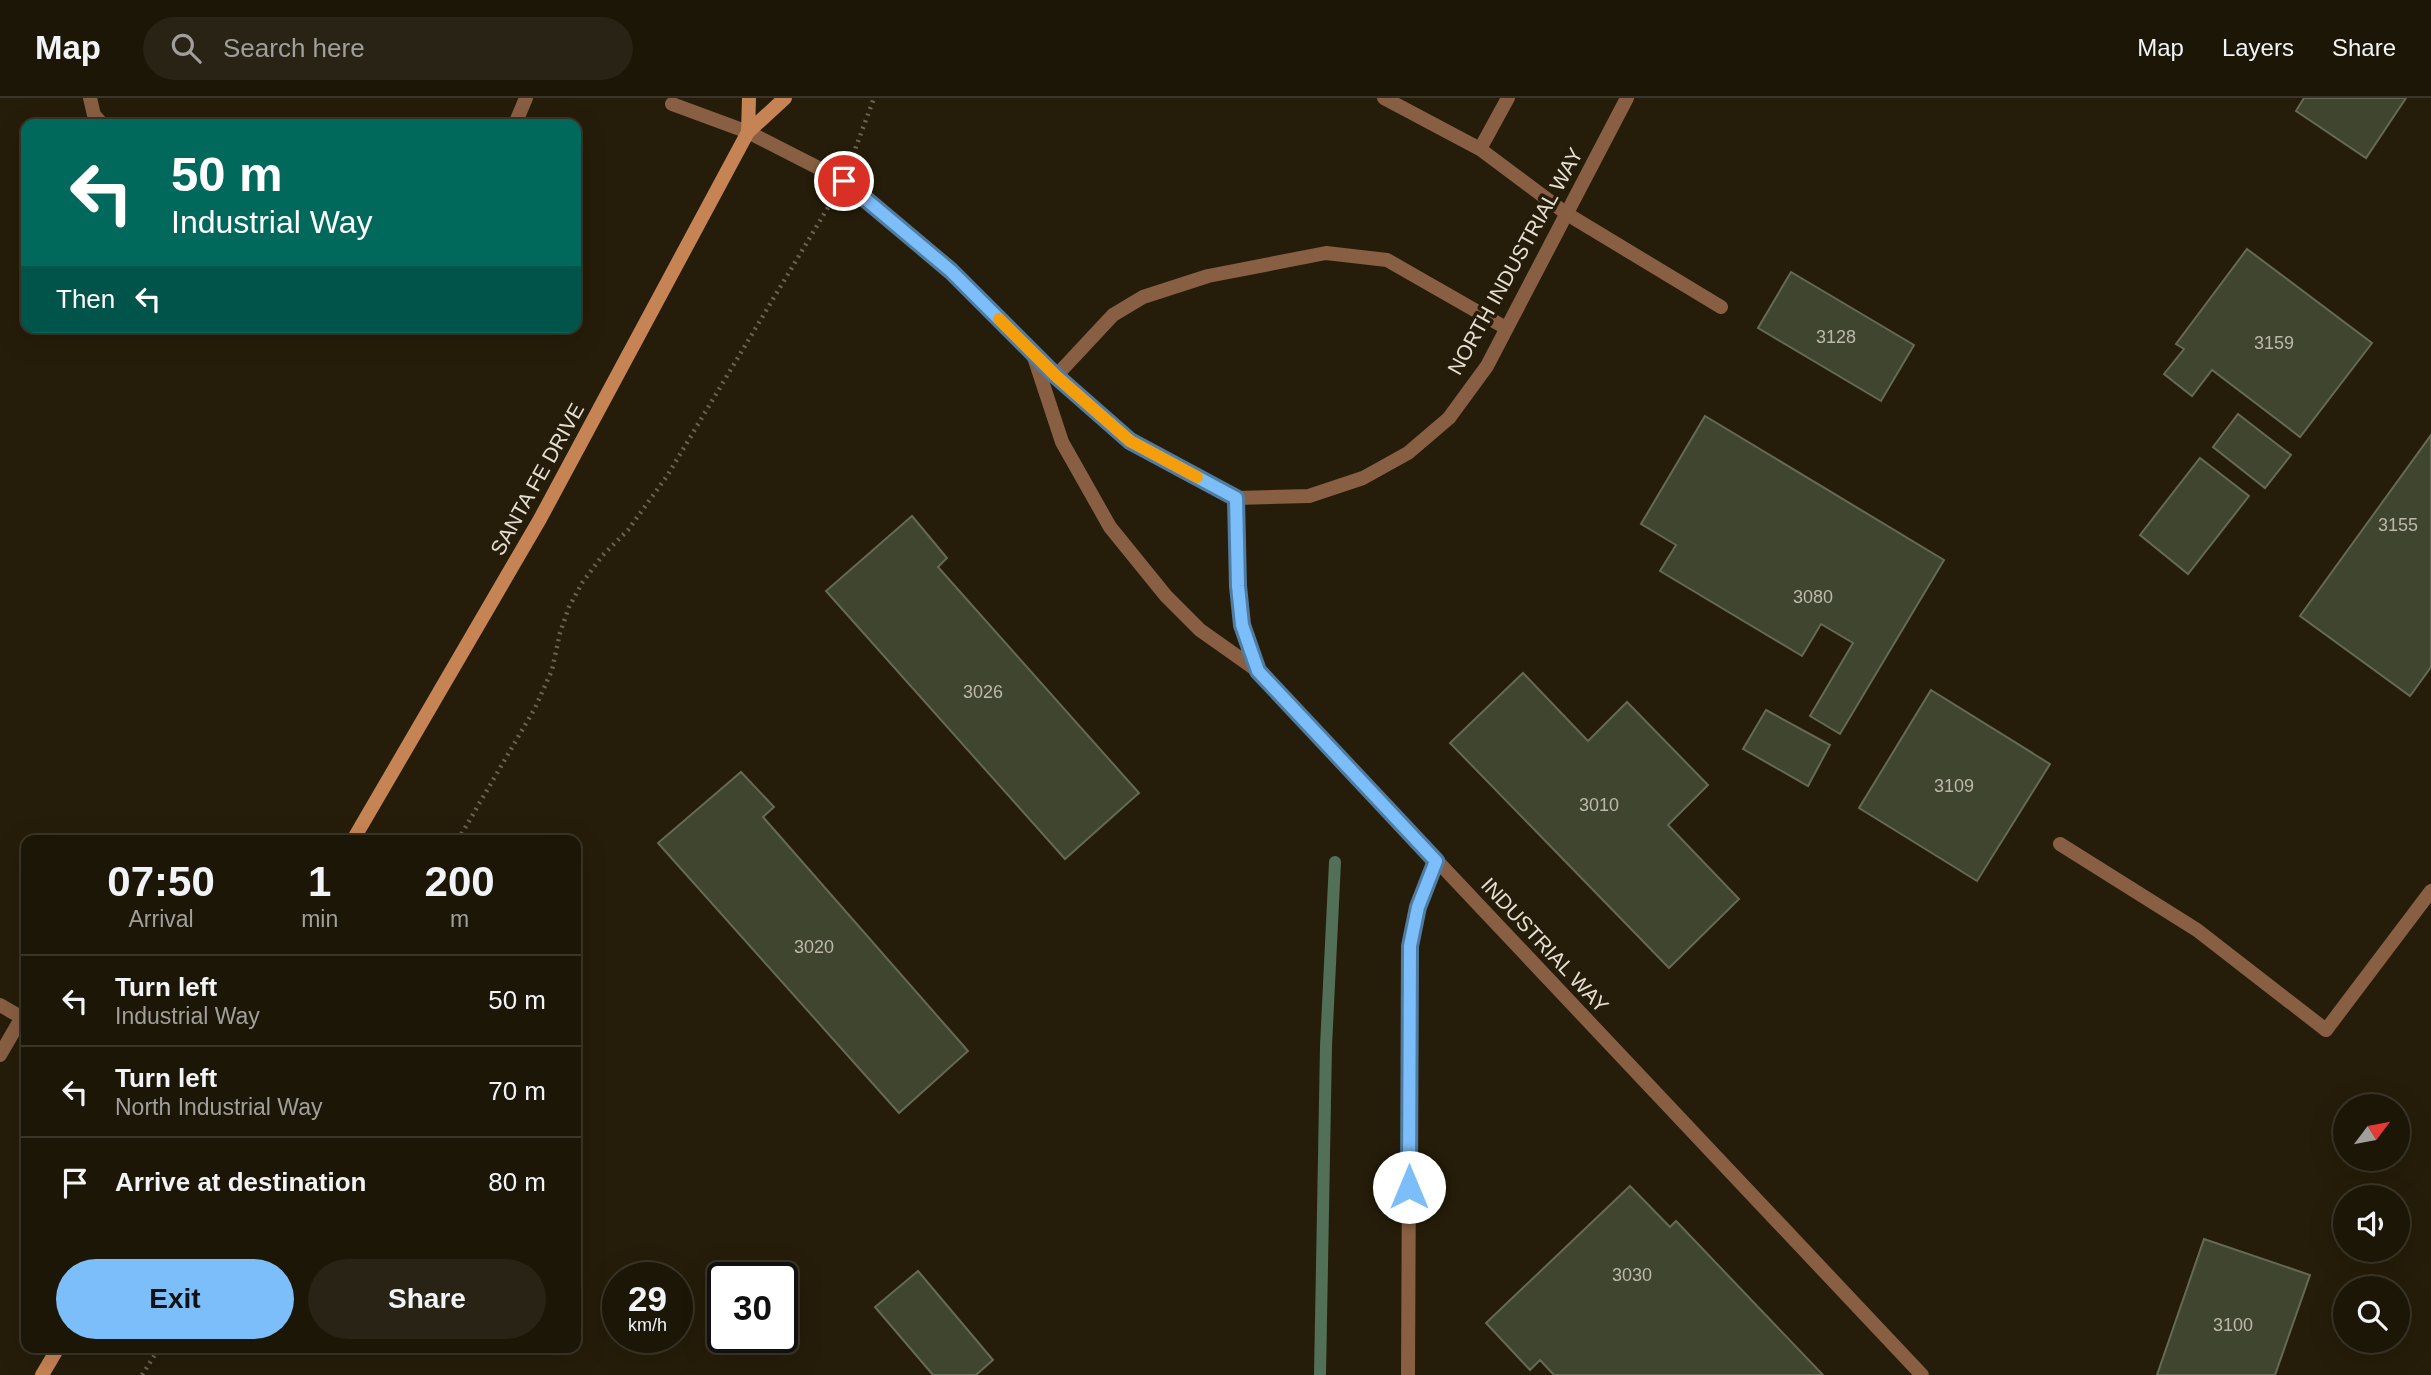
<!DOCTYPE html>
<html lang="en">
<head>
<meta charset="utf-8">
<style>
  :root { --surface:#1c1607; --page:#292315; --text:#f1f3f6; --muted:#a09f9b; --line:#3a3528; --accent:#7cbef9 }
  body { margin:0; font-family:Helvetica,sans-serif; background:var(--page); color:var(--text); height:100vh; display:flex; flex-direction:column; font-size:26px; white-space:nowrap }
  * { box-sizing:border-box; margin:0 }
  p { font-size:23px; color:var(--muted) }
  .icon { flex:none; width:38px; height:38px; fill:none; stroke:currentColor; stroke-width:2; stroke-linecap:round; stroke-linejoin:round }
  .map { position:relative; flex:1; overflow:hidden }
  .sheet { position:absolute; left:21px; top:737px; width:560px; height:518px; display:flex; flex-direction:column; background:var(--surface); border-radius:14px; box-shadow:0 7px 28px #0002,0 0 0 2px var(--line) }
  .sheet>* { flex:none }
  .banner { position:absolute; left:21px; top:21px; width:560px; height:214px; border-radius:14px; box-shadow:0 7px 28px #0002,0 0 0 2px var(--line); background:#00695c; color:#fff; overflow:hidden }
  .needle { width:46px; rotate:58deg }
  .tools { position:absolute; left:2333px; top:996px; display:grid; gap:14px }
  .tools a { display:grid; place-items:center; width:77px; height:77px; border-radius:50%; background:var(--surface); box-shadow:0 7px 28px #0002,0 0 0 2px var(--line); font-size:35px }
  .speed { position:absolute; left:602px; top:1164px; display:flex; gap:14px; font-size:35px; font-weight:700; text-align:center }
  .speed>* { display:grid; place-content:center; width:91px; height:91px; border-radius:50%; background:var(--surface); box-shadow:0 7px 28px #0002,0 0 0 2px var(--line); line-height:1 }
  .speed small { font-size:18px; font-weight:400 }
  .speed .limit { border:4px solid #111; border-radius:10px; background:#fff; color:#111 }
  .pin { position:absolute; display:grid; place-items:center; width:60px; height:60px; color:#fff; margin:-30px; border:4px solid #fff; border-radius:50%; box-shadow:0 2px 7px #0007 }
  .me { position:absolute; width:77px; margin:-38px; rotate:0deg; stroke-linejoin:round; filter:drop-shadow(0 0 5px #0008) }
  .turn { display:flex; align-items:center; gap:24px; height:147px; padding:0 35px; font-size:32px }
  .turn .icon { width:91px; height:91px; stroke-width:2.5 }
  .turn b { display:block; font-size:49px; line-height:60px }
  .then { display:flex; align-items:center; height:66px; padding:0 35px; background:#0003; gap:14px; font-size:26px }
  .eta { display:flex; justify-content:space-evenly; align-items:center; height:119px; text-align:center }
  .eta b { font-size:42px; font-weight:800; line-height:49px }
  .cta { display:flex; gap:14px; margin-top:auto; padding:14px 35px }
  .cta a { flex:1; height:80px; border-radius:42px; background:var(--accent); color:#111; font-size:28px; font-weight:800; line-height:80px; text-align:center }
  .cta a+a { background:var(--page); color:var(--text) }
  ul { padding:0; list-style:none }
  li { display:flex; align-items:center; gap:21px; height:91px; padding:0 35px; border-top:2px solid var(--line) }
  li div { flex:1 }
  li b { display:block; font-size:26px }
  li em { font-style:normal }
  header { display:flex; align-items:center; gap:42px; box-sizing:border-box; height:98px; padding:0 35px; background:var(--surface); border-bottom:2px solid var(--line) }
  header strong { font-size:33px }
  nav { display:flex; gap:38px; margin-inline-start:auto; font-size:24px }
  .search { width:490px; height:63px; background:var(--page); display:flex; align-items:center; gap:18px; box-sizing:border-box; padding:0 24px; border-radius:38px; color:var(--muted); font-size:26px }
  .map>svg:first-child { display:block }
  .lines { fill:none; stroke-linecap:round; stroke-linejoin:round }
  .stream { stroke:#517057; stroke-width:12 }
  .building { fill:#404530; stroke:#646a54; stroke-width:2 }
  .path { stroke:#6a6352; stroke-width:4.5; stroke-dasharray:2 5; stroke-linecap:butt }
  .service { stroke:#885f42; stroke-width:14 }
  .minor { stroke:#885f42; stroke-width:14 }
  .secondary { stroke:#c68454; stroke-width:14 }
  .route-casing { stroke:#517ca2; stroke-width:18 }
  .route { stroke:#7cbef9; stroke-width:12 }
  .slow { stroke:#f59e0b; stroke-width:12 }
  .labels { text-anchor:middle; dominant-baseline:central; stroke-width:7; stroke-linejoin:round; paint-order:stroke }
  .number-label { font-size:18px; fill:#bcb8aa }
  .street-label { font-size:21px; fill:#e5dfd3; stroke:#251d09 }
</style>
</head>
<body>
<header>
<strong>Map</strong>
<div class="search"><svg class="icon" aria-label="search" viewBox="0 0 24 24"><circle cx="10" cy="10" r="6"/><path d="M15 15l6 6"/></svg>Search here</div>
<nav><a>Map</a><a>Layers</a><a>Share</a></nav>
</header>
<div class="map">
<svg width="2431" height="1277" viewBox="0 0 2431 1277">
  <rect width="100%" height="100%" fill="#251d09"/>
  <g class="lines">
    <!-- stream -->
    <path class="stream" d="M1320 1277 1326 948 1335 764"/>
  </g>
  <!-- building -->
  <path class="building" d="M2304 0H2406L2366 60 2296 13Z
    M2247 151 2372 245 2300 339 2212 272 2192 298 2164 276 2184 251 2176 246Z
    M1791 174 1914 247 1881 303 1758 230Z
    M2238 316 2291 357 2265 390 2213 349Z
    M1705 318 1944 462 1840 636 1810 618 1853 545 1821 526 1802 558 1660 473 1676 447 1641 426Z
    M2431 337V569L2410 598 2300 518Z
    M2200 360 2249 398 2188 476 2140 437Z
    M912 418 947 460 938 469 1139 695 1065 761 826 493Z
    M1523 575 1588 643 1627 604 1708 687 1668 727 1739 801 1669 870 1450 645Z
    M1931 592 2050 666 1977 783 1859 710Z
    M1766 612 1830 647 1808 688 1743 651Z
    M741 674 774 709 763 719 968 953 899 1015 658 745Z
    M1630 1088 1670 1129 1676 1123 1823 1277H1554L1540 1262 1530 1272 1486 1225Z
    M2204 1141 2310 1177 2275 1277H2157Z
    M918 1173 993 1262 976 1277H933L875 1209Z"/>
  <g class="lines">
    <!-- path -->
    <path class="path" d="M853 57 874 0
      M458 742 535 610 552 572 560 535 569 509 582 485 602 458 628 432 667 378 830 106
      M142 1277 156 1255V1250"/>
    <!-- service -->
    <path class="service" d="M90 0 94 17 102 26
      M1384 0 1480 51 1567 116 1721 209
      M515 26 526 0
      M1480 51 1508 0
      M1056 278 1113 217 1143 199 1208 178 1326 155 1387 162 1506 230
      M2060 746 2197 832 2326 932
      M0 907 26 922
      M0 957 22 919"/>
    <!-- minor -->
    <path class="minor" d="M672 6 748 34 844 83 951 173 1056 278 1130 343 1236 400 1309 398 1363 380 1408 355 1449 320 1487 268 1627 0
      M1034 259 1062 344 1110 429 1166 498 1200 532 1258 573
      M1236 400 1238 488 1242 527 1258 573 1922 1277
      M2326 932 2431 793
      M1408 1277 1410 848 1418 809 1436 763"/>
    <!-- secondary -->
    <path class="secondary" d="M748 34 749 0
      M353 742 540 421 748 34 785 0
      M42 1277 58 1250"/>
  </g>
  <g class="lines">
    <defs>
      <path id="route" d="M844 83 951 173 1056 278 1130 343 1236 400 1238 488 1242 527 1258 573 1436 763 1418 809 1410 848 1409 1089"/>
    </defs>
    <!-- route casing -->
    <use href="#route" class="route-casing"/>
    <!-- route -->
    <use href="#route" class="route"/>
    <!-- slow -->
    <path class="slow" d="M999 221 1056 278 1130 343 1197 379"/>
  </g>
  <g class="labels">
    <!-- number labels -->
    <g class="number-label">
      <text x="1836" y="239">3128</text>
      <text x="2274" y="245">3159</text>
      <text x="2398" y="427">3155</text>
      <text x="1813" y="499">3080</text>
      <text x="983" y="594">3026</text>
      <text x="1954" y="688">3109</text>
      <text x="1599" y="707">3010</text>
      <text x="814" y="849">3020</text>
      <text x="1632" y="1177">3030</text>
      <text x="2233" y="1227">3100</text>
    </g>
    <!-- street labels -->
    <g class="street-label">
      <text transform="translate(1515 163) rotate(-61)">NORTH INDUSTRIAL WAY</text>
      <text transform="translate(537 381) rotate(-61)">SANTA FE DRIVE</text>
      <text transform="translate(1545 847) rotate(47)">INDUSTRIAL WAY</text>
    </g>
  </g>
</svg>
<div class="tools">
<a><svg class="needle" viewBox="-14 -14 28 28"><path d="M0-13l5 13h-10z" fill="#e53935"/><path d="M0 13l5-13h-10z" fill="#a09f9b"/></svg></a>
<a><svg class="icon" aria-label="sound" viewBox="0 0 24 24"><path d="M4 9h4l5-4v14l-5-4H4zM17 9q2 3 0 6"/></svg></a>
<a><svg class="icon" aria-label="search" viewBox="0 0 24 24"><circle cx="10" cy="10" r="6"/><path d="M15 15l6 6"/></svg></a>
</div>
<div class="speed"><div>29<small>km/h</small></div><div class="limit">30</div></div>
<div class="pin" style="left:844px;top:83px;background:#d93025"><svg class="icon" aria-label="arrive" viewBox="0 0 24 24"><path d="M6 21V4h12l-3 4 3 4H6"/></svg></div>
<svg class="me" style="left:1409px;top:1089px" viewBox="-20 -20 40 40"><circle r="19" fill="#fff"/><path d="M0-13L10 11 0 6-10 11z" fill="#7cbef9"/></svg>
<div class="banner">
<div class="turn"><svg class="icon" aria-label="left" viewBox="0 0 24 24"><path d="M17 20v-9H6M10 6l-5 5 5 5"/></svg><div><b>50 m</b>Industrial Way</div></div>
<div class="then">Then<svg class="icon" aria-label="left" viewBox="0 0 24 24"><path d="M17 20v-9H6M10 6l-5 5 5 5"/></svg></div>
</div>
<section class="sheet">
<div class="eta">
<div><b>07:50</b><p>Arrival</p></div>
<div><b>1</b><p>min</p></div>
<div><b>200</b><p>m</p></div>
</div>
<ul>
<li><svg class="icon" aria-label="left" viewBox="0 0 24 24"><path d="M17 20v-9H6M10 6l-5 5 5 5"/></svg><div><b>Turn left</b><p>Industrial Way</p></div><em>50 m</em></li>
<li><svg class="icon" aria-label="left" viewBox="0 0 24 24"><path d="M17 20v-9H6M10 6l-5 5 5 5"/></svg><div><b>Turn left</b><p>North Industrial Way</p></div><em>70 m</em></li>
<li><svg class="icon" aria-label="arrive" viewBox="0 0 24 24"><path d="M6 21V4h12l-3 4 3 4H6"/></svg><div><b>Arrive at destination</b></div><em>80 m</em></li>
</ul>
<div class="cta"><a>Exit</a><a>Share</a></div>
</section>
</div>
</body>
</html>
